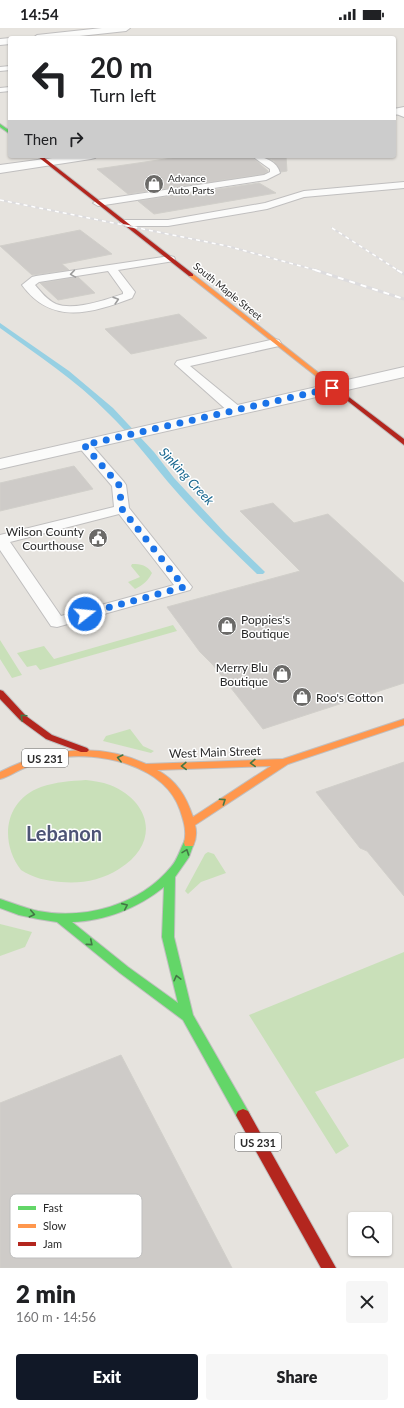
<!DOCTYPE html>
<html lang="en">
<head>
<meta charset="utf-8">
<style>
  :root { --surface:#fff; --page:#f6f6f6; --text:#202124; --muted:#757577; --accent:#111827 }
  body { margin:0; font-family:Lato,sans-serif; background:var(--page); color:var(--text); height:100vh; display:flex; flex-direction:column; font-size:15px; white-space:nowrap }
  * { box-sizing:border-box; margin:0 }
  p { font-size:13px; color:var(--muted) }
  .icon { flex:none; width:22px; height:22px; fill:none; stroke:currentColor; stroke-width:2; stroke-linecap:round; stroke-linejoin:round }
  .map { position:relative; height:1240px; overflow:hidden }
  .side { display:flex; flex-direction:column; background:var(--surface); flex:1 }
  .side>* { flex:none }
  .hud { position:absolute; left:8px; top:8px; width:388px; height:122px; border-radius:4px; box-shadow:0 1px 3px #0004; background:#fff; color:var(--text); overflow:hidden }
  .controls { position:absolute; left:348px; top:1184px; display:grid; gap:8px }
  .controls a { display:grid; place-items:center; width:44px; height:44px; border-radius:4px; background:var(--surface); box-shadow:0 1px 3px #0004; font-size:20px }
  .pin { position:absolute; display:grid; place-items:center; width:34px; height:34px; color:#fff; margin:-17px; border-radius:8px; box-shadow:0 2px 6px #0006 }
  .me { position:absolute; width:44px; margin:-22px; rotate:74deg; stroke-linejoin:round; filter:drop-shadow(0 0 3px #0008) }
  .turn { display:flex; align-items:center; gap:14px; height:84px; padding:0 16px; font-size:18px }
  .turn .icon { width:52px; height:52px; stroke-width:2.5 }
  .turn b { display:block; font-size:28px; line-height:34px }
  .then { display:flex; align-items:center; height:38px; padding:0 16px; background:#0003; gap:8px; font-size:15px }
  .round { display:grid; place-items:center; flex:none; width:42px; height:42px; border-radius:4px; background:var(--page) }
  .head { display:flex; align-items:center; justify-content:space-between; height:68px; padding:0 16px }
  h1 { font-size:24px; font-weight:800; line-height:30px }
  .cta { display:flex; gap:8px; margin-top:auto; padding:8px 16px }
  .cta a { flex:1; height:46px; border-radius:4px; background:var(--accent); color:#fff; font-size:16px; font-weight:800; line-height:46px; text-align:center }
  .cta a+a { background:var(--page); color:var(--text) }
  .status { display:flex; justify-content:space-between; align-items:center; height:28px; padding:0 20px; background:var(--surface); direction:ltr }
  .status svg { height:11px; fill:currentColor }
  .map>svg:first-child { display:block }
  .green { fill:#c9e0b9 }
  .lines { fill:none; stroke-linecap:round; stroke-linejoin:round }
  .stream { fill:#97d0e3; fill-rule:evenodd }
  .building { fill:#cecbc8; stroke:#d1cfca }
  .lane-casing { stroke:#c0bfbf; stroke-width:2 }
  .street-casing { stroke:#c0bfbf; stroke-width:2 }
  .fast-casing { stroke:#c0bfbf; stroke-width:2 }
  .slow-casing { stroke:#c0bfbf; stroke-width:2 }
  .jam-casing { stroke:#c0bfbf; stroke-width:2 }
  .lane { fill:#fbfbfa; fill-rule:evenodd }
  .street { fill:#fbfbfa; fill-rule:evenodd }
  .fast { fill:#63d668; fill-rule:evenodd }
  .slow { fill:#ff974d; fill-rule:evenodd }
  .jam { fill:#b3261e; fill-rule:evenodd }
  .rail-far1-casing { stroke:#dddcde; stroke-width:2 }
  .rail-casing { stroke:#dddcde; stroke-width:3 }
  .rail-far1 { stroke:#fff; stroke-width:1.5; stroke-dasharray:4; stroke-linecap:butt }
  .rail { stroke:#fff; stroke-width:2; stroke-dasharray:6; stroke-linecap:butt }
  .oneway { stroke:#9c9c9c }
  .oneway2 { stroke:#437745 }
  .route { stroke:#1a73e8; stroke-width:7; stroke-dasharray:0 12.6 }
  .labels { text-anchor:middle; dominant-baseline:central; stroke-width:3; stroke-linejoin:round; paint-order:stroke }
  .far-poi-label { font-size:10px; fill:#292929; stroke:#fff; text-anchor:start }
  .far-street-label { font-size:10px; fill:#292929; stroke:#fff }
  .shield { fill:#fff; stroke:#696969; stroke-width:1 }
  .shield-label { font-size:11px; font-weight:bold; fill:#292929 }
  .poi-label { font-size:12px; fill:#292929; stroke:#fff; text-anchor:end }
  .street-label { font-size:12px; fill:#292929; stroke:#fff }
  .water-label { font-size:13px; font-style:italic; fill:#17668e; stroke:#fff }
  .town-label { font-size:20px; font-weight:bold; fill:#4d5475; stroke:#fff }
  .key { fill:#fff; stroke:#bfbfbf; stroke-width:1 }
  .key-label { font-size:11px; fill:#292929 }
</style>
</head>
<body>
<div class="status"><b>14:54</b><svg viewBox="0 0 49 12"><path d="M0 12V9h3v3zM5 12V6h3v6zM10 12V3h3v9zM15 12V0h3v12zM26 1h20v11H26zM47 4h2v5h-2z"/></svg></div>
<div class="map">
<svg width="404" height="1240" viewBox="0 0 404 1240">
  <rect width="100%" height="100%" fill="#e6e3de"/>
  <!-- green -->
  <path class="green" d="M132 536C141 536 147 537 152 545 148 553 143 557 135 561L128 554 140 549 131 538Z
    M173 597 177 603 40 642 36 637 27 639 17 625 44 618 54 631Z
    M0 612 22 647 12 650 0 631Z
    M130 701 143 718 154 723 151 725 103 713 106 708Z
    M86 752C93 753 102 754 110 757 152 774 160 816 119 841 102 852 81 856 61 854 47 853 33 850 21 842 0 815 3 773 41 759 56 754 70 753 86 752Z
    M208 824 214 826 226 845 201 854 188 866 185 863 205 826Z
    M0 896 32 904 25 919 0 928Z
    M404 924V1030L315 1064 349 1118 336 1126 249 987Z"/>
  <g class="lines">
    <!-- stream -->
    <path class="stream" d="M0 295 69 343 113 380 154 424 174 450 226 506 263 542 265 544 263 546H257C226 516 195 486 168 454 148 430 130 406 108 385 76 352 37 327 0 300Z"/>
  </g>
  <!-- building -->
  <path class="building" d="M186 128H251L268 143 264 146 128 166 97 141Z
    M263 128H286L287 143 281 144 274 133Z
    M259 155 276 165 154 186 138 173Z
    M80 202 112 226 62 236 69 242 32 247 0 218Z
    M78 249 95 265 58 272 40 255Z
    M179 286 207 310 131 326 105 301Z
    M74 438 93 461 0 483V455Z
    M273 475 294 495 328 486 404 555V655L263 701 213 637 200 624 167 579 300 543 240 483Z
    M404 734V868L367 823 360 820 316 764Z
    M121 1027 232 1240H0V1075Z"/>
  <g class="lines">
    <defs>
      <path id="lane" d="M10 38V42L0 43V39Z
        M10 59V63L0 64V60Z
        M394 80 404 84V89L394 85Z
        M252 128C263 128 277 133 280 145L266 152 98 178 93 175 98 172 264 147 270 144V141Z
        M404 154V160L304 169 267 181 168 198H125L120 195 125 192H168L265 175 304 163Z
        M170 228 174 229 175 231 174 233 118 242 135 264 132 270C92 285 52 298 22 257L32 249 36 248ZM108 243 123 264V266C105 272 74 283 56 276 47 272 41 264 35 257L39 254Z
        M275 311 279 312 281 315 279 318 190 338 240 379 242 382 240 385H230L175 336 177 333 181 332Z
        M84 413 89 414 124 454 126 457 129 480 192 559 190 562 57 599 51 598 0 522V507L114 479 112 458 77 417 79 414ZM119 486 174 557 61 588 10 514Z"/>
      <path id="street" d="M102 0H130L126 3 61 10H33L37 7Z
        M10 10V16L0 17V11Z
        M404 79V85L394 87V81Z
        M67 128H97L95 130 91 131 0 145V137Z
        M404 339V349L0 441V431Z"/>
      <path id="fast" d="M0 96 10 103V106L0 99Z
        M189 811 193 812 194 815 189 829 175 849 174 909 193 987 248 1083 250 1087 248 1091 243 1093 238 1091 183 992 120 945 57 894 38 891 19 887 0 880V871C13 875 25 880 38 883 85 892 140 877 171 839 178 831 180 821 185 812ZM164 859 162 909 178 975 128 939 72 894C105 893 138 880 164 859Z"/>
      <path id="slow" d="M189 246H193L339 361V363H335L189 248Z
        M404 691V697L288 736 195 797C197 804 196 812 193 818H185L184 815C187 803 184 794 180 782 165 737 99 723 57 730 45 732 33 736 22 741 15 744 8 749 0 751V744C46 720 98 714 146 736L283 731ZM271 738 193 789C186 768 177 753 157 742Z"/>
      <path id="jam" d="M37 128H42L193 246V248H189Z
        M337 360 404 411V417L335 363V361Z
        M0 662 3 663 26 688 52 707 87 720 89 722 87 724H81L46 711 20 692 0 671Z
        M243 1081 248 1083 336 1240H321L238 1091 236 1087 238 1083Z"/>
    </defs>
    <!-- lane casing -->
    <use href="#lane" class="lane-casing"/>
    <!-- street casing -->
    <use href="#street" class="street-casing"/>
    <!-- fast casing -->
    <use href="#fast" class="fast-casing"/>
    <!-- slow casing -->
    <use href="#slow" class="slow-casing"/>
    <!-- jam casing -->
    <use href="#jam" class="jam-casing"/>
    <!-- lane -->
    <use href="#lane" class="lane"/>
    <!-- street -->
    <use href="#street" class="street"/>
    <!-- fast -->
    <use href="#fast" class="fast"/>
    <!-- slow -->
    <use href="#slow" class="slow"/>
    <!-- jam -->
    <use href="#jam" class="jam"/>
    <defs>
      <path id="rail-far1" d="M0 172 227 218 319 243
        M332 200 399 243"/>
      <path id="rail" d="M315 242 404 271
        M397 242 404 246"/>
    </defs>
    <!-- rail-far1 casing -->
    <use href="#rail-far1" class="rail-far1-casing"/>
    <!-- rail casing -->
    <use href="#rail" class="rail-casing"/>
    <!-- rail-far1 -->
    <use href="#rail-far1" class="rail-far1"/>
    <!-- rail -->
    <use href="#rail" class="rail"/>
  </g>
  <!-- one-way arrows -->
  <defs><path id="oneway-chevron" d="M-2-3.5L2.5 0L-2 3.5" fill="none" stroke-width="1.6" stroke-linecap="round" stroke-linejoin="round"/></defs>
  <g class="oneway">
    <use href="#oneway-chevron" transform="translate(73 246) rotate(171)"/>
    <use href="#oneway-chevron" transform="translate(116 272) rotate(-17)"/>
  </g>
  <g class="oneway2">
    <use href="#oneway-chevron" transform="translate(23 689) rotate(-137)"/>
    <use href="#oneway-chevron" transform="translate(120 730) rotate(-166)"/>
    <use href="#oneway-chevron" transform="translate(253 735) rotate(178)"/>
    <use href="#oneway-chevron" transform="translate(184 738) rotate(178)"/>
    <use href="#oneway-chevron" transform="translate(223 773) rotate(-34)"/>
    <use href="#oneway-chevron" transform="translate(186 824) rotate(-70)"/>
    <use href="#oneway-chevron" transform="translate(125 878) rotate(-24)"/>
    <use href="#oneway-chevron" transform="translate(32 886) rotate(12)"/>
    <use href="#oneway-chevron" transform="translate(90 915) rotate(40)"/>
    <use href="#oneway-chevron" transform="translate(177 950) rotate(-104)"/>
  </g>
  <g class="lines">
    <!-- route -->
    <path class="route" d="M85 586 184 559 122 481 119 457 84 417 332 360"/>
  </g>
  <!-- icons -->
  <defs>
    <symbol id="shop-disc" viewBox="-11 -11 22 22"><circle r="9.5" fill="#6b6a68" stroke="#fff"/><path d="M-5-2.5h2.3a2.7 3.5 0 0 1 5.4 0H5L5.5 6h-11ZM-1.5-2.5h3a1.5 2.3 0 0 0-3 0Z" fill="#fff"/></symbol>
    <symbol id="civic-disc" viewBox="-11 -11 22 22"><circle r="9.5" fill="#6b6a68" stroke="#fff"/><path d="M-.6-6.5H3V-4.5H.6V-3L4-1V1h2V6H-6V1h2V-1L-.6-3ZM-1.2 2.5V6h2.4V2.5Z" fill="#fff"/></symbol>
  </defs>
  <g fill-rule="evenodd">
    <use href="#shop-disc" x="143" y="145" width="22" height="22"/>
    <use href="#civic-disc" x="87" y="499" width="22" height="22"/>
    <use href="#shop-disc" x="216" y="587" width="22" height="22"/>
    <use href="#shop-disc" x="271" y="635" width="22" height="22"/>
    <use href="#shop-disc" x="291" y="658" width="22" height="22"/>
  </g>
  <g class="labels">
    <!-- far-poi labels -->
    <g class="far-poi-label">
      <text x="168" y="150">Advance<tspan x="168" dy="12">Auto Parts</tspan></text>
    </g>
    <!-- far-street labels -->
    <g class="far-street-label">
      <text transform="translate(228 263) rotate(39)">South Maple Street</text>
    </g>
    <!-- shield labels -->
    <g class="shield">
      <rect x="22" y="721" width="46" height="18" rx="3"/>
      <rect x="235" y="1105" width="46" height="18" rx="3"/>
    </g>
    <g class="shield-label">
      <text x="45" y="730">US 231</text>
      <text x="258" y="1114">US 231</text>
    </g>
    <!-- poi labels -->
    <g class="poi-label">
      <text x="84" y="503">Wilson County<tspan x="84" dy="14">Courthouse</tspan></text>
      <text x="241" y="591" text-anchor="start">Poppies's<tspan x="241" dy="14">Boutique</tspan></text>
      <text x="268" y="639">Merry Blu<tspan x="268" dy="14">Boutique</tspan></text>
      <text x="316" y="669" text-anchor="start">Roo's Cotton</text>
    </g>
    <!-- street labels -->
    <g class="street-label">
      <text transform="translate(215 724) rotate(-2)">West Main Street</text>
    </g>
    <!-- water labels -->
    <g class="water-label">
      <text transform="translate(187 448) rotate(47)">Sinking Creek</text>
    </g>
    <!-- town labels -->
    <g class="town-label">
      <text x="64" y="805">Lebanon</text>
    </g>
  </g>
  <!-- legend -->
  <rect x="10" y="1166" width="132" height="64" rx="6" class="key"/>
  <rect x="18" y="1178" width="18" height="4" fill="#63d668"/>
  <rect x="18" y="1196" width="18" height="4" fill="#ff974d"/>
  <rect x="18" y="1214" width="18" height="4" fill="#b3261e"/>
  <g class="key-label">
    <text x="43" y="1184">Fast</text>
    <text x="43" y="1202">Slow</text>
    <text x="43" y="1220">Jam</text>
  </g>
</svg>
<div class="controls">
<a><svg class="icon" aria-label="search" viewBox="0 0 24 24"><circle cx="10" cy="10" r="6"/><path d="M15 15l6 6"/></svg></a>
</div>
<div class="pin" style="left:332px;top:360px;background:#d93025"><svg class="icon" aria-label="arrive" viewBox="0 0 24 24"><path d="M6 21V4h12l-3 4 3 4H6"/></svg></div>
<svg class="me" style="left:85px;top:586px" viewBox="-20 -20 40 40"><circle r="17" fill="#1a73e8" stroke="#fff" stroke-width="3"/><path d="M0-11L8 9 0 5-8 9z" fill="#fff"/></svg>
<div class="hud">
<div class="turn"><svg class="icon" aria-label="left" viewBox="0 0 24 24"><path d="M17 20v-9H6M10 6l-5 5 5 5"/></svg><div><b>20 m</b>Turn left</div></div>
<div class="then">Then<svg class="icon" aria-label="right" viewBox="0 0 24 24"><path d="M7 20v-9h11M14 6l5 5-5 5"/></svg></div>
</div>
</div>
<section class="side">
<div class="head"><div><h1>2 min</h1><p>160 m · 14:56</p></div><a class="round"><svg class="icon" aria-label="close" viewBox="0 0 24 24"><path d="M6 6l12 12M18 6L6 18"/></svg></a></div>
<div class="cta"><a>Exit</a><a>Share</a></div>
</section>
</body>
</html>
